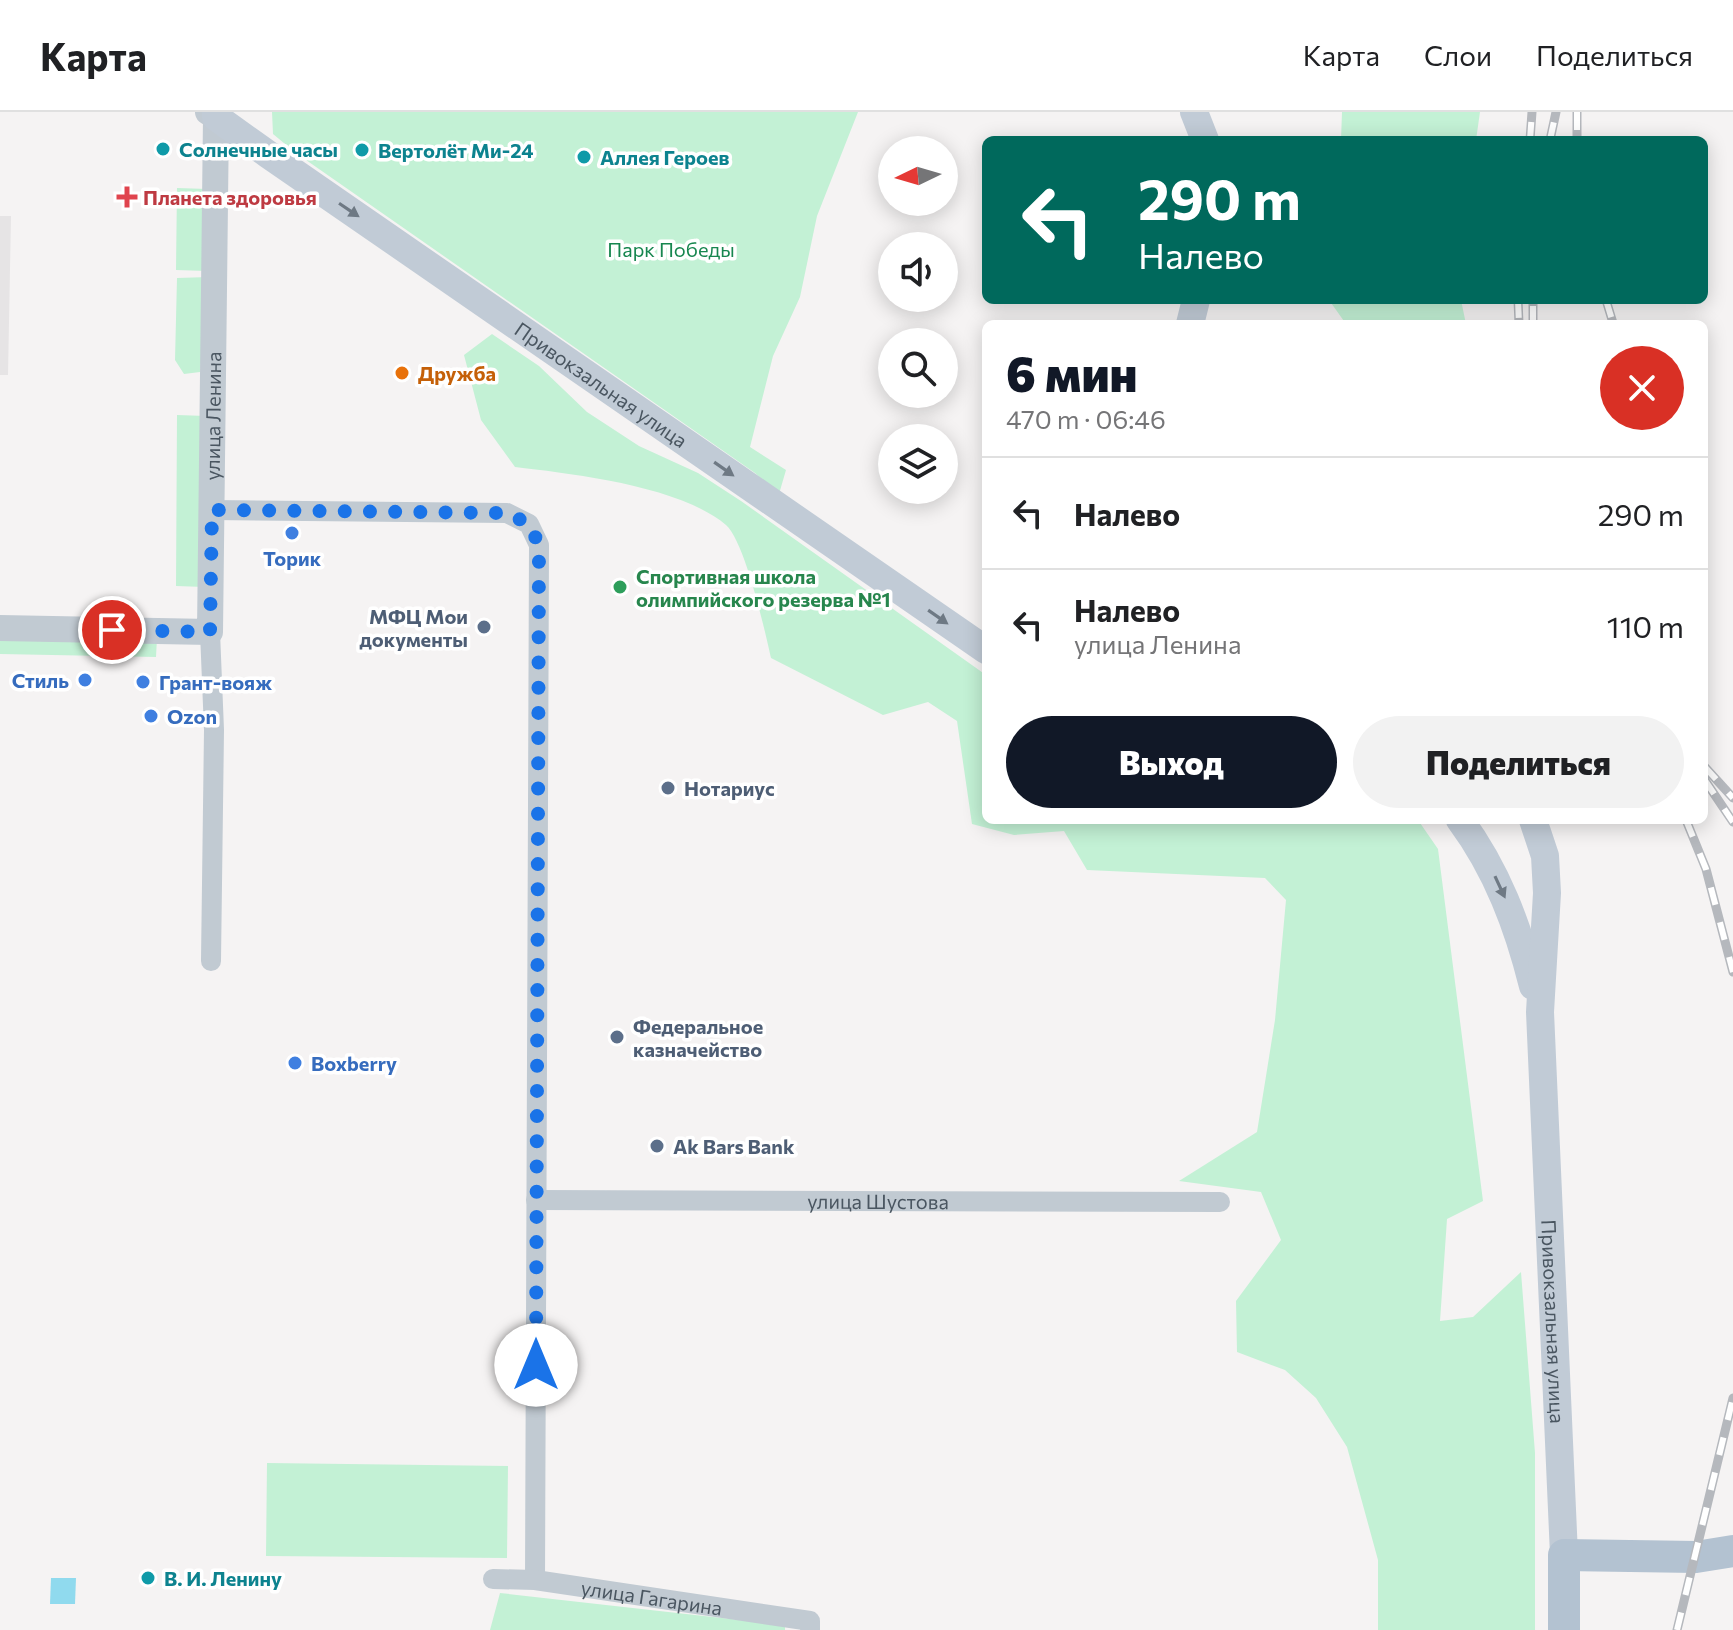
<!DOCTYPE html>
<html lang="ru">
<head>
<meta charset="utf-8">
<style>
  :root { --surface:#fff; --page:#f2f2f2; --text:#202124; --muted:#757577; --line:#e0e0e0; --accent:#111827 }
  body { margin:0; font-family:Commissioner,sans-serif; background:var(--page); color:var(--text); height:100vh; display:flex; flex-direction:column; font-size:30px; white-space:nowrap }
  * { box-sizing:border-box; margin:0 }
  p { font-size:26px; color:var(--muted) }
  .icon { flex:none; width:44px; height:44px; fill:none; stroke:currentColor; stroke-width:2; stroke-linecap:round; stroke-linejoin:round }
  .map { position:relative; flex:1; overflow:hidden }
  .drawer { position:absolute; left:982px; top:208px; width:726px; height:504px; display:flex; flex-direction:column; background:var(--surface); border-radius:12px; box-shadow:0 4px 20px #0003 }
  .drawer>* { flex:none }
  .hud { position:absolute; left:982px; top:24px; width:726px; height:168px; border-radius:12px; box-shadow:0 4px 20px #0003; background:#00695c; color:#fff; overflow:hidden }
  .needle { width:52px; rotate:265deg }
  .buttons { position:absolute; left:878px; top:24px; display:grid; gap:16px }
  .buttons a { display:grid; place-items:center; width:80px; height:80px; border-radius:50%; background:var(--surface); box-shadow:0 4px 20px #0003; font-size:40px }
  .pin { position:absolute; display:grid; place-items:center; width:68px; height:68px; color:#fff; margin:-34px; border:4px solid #fff; border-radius:50%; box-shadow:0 2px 8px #0007 }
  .me { position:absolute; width:88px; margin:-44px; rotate:0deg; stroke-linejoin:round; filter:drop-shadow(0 0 6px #0008) }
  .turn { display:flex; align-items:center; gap:28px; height:168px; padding:0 24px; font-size:36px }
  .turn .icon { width:104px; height:104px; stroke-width:2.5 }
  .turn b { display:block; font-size:56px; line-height:68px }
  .round { display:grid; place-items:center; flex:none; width:84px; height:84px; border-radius:42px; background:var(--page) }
  .headline { display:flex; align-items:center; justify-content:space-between; height:136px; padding:0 24px }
  h1 { font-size:48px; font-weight:800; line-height:60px; color:var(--accent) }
  .cta { display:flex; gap:16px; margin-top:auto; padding:16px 24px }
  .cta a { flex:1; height:92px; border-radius:48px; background:var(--accent); color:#fff; font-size:32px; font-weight:800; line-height:92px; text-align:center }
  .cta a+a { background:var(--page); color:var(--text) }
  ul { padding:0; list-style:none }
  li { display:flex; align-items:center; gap:24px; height:112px; padding:0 24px; border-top:2px solid var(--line) }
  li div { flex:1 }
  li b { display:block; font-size:30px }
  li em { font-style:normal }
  header { display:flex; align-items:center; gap:48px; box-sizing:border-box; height:112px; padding:0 40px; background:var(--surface); border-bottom:2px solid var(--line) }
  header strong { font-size:38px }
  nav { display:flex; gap:44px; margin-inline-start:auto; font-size:28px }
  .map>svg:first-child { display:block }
  .education { fill:#e6e4e5 }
  .green { fill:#c3f1d5 }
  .water { fill:#90daee }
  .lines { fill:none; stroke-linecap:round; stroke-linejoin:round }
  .minor { stroke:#c1cad2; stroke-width:20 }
  .tertiary { stroke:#c1cad2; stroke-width:26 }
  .secondary { stroke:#c1cbd6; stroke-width:28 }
  .primary { stroke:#b3c2d1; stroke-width:32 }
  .rail-casing { stroke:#b5b8bd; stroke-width:9 }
  .rail { stroke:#fff; stroke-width:6; stroke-dasharray:18; stroke-linecap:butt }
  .oneway { fill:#6e7984 }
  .route { stroke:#1a73e8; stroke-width:14; stroke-dasharray:0 25.2 }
  .culture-dot { fill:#0f9aa8; stroke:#fff; stroke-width:3 }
  .health-dot { fill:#e0444e; stroke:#fff; stroke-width:3 }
  .food-dot { fill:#e8710a; stroke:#fff; stroke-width:3 }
  .shop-dot { fill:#3f7fe0; stroke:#fff; stroke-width:3 }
  .leisure-dot { fill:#2e9e5b; stroke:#fff; stroke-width:3 }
  .service-dot { fill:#5c6f8a; stroke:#fff; stroke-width:3 }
  .labels { text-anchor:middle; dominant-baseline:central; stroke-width:7; stroke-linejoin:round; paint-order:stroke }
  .culture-label { font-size:20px; font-weight:bold; fill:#0d838f; stroke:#fff; text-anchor:start }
  .health-label { font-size:20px; font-weight:bold; fill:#be3a42; stroke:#fff; text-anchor:start }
  .park-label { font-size:20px; fill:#17864f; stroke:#fff }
  .food-label { font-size:20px; font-weight:bold; fill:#c56008; stroke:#fff; text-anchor:start }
  .street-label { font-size:20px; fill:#4a5661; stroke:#fff }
  .shop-label { font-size:20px; font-weight:bold; fill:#366cbe; stroke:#fff; text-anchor:start }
  .leisure-label { font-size:20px; font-weight:bold; fill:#27864d; stroke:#fff; text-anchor:start }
  .service-label { font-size:20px; font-weight:bold; fill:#4e5e75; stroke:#fff; text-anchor:start }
</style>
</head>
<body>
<header>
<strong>Карта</strong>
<nav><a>Карта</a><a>Слои</a><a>Поделиться</a></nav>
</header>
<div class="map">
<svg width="1733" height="1518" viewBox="0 0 1733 1518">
  <rect width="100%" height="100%" fill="#f5f3f3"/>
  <!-- education -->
  <path class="education" d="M0 104H11L8 263H0Z"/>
  <!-- green -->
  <path class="green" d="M272 0H858L817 104 800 185 773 244 750 335 786 358 779 382 755 361 296 41 273 22Z
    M1342 0H1480L1476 28H1341Z
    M177 76 208 77 207 159 176 158Z
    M209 165 200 260 184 262 175 248 177 166Z
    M1329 188H1461L1466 212H1346Z
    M492 222 539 254 587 300 639 334 698 361 741 389 986 563V708H1418L1438 737 1483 1089 1447 1107 1440 1209 1473 1205 1521 1160 1535 1341V1518H1378V1448L1347 1335 1316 1286 1285 1258 1237 1240 1236 1189 1281 1128 1261 1080 1179 1069 1257 1020 1275 908 1286 788 1265 766 1087 758 1064 719 1014 723 972 712 957 609 928 590 883 603 771 546C765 519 745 430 726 413 680 374 574 362 515 355L481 308 464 243Z
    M177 303 206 304 205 475 176 474Z
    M0 523 157 526 156 545 0 542Z
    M267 1351 508 1354 507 1446 266 1444Z
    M500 1481 785 1513V1518H490Z"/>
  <!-- water -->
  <path class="water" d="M51 1466H76L75 1492H50Z"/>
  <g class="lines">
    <!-- minor -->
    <g class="minor">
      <path d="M212 398 507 401 529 412 539 433 535 1468"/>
      <path d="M210 520 214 618 211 849"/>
      <path id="s1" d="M536 1088 1220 1090"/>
      <path id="s2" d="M493 1467 535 1468 810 1509V1518"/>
    </g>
    <!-- tertiary -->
    <path class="tertiary" id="s3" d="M0 516 210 520 216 5 208 0"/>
    <!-- secondary -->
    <g class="secondary">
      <path id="s4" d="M216 0V5L269 43 986 538"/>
      <path d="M1194 0 1205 28"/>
      <path d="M1190 212 1196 188"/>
      <path d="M1460 708C1497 758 1518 814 1533 874"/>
      <path id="s5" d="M1533 708 1545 744 1547 781 1540 900 1564 1443"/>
    </g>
    <!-- primary -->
    <path class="primary" d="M1564 1518V1443L1696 1445 1733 1439"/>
    <defs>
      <path id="rail" d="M1577 0V28
        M1530 28 1532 0
        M1550 28 1556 0
        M1518 188 1519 212
        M1606 188 1613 211
        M1533 212V188
        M1704 654 1733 686
        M1704 667 1733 710
        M1686 708 1706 757 1733 860
        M1677 1518 1733 1286"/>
    </defs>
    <!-- rail casing -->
    <use href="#rail" class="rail-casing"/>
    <!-- rail -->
    <use href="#rail" class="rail"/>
  </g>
  <!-- one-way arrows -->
  <defs><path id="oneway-solid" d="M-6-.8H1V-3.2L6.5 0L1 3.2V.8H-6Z" transform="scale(2)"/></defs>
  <g class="oneway">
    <use href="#oneway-solid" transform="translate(349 98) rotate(34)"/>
    <use href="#oneway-solid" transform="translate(724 357) rotate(35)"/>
    <use href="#oneway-solid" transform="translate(938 505) rotate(35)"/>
    <use href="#oneway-solid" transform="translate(1500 775) rotate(65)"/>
  </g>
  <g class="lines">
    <!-- route -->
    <path class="route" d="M112 518 210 520 212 398 507 401 529 412 539 433 536 1253"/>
  </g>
  <!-- markers -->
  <g class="culture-dot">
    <circle cx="163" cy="37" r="8"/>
    <circle cx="362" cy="38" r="8"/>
    <circle cx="584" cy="45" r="8"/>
    <circle cx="148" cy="1466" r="8"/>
  </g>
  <path class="health-dot" d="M123 73h8v8h8v8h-8v8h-8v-8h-8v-8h8z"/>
  <circle class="food-dot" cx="402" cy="261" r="8"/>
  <g class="shop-dot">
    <circle cx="292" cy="421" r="8"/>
    <circle cx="85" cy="568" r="8"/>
    <circle cx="143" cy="570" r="8"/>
    <circle cx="151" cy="604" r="8"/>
    <circle cx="295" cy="951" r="8"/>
  </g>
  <circle class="leisure-dot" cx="620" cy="475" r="8"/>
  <g class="service-dot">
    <circle cx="484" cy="515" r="8"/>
    <circle cx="668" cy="676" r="8"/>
    <circle cx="617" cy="925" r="8"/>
    <circle cx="657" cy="1034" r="8"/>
  </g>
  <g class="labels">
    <!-- culture labels -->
    <g class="culture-label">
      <text x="179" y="37">Солнечные часы</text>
      <text x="378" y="38">Вертолёт Ми-24</text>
      <text x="600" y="45">Аллея Героев</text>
      <text x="164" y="1466">В. И. Ленину</text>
    </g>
    <!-- health labels -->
    <g class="health-label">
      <text x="143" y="85">Планета здоровья</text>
    </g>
    <!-- park labels -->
    <g class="park-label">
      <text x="671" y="137">Парк Победы</text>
    </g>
    <!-- food labels -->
    <g class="food-label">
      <text x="418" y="261">Дружба</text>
    </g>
    <!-- street labels -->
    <g class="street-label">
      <text stroke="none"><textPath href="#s4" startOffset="474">Привокзальная улица</textPath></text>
      <text stroke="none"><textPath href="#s3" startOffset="426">улица Ленина</textPath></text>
      <text stroke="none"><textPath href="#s1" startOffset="342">улица Шустова</textPath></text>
      <text stroke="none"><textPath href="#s5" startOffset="504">Привокзальная улица</textPath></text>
      <text stroke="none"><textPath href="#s2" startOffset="160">улица Гагарина</textPath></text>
    </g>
    <!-- shop labels -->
    <g class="shop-label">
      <text x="292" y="446" text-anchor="middle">Торик</text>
      <text x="69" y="568" text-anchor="end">Стиль</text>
      <text x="159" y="570">Грант-вояж</text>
      <text x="167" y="604">Ozon</text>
      <text x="311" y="951">Boxberry</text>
    </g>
    <!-- leisure labels -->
    <g class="leisure-label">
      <text x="636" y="464">Спортивная школа<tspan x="636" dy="23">олимпийского резерва №1</tspan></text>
    </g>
    <!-- service labels -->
    <g class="service-label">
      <text x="468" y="504" text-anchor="end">МФЦ Мои<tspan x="468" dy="23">документы</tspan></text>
      <text x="684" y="676">Нотариус</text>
      <text x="633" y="914">Федеральное<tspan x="633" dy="23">казначейство</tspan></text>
      <text x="673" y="1034">Ak Bars Bank</text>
    </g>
  </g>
</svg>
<div class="buttons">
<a><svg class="needle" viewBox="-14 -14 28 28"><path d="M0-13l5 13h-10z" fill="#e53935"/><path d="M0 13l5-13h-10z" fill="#757577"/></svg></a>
<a><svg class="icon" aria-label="sound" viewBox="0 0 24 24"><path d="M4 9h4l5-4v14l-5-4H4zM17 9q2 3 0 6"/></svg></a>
<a><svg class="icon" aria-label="search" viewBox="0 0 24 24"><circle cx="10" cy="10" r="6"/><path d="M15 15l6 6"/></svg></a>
<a><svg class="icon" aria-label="layers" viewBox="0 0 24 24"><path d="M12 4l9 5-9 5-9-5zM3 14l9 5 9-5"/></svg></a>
</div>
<div class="pin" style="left:112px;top:518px;background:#d93025"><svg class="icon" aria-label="arrive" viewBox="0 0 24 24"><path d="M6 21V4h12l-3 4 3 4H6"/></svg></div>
<svg class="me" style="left:536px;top:1253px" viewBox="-20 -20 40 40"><circle r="19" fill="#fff"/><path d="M0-13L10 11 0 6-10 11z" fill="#1a73e8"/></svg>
<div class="hud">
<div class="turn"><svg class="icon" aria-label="left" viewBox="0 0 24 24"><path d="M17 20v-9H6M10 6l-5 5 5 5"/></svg><div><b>290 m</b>Налево</div></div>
</div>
<section class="drawer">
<div class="headline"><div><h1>6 мин</h1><p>470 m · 06:46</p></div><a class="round" style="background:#d93025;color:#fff"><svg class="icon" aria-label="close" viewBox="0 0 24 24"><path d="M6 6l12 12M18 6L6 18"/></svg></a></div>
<ul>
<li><svg class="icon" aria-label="left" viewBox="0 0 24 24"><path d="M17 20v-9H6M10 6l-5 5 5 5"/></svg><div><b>Налево</b></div><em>290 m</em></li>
<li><svg class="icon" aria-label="left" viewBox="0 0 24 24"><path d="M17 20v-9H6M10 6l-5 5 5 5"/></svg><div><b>Налево</b><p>улица Ленина</p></div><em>110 m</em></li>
</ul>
<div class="cta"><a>Выход</a><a>Поделиться</a></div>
</section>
</div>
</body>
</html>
